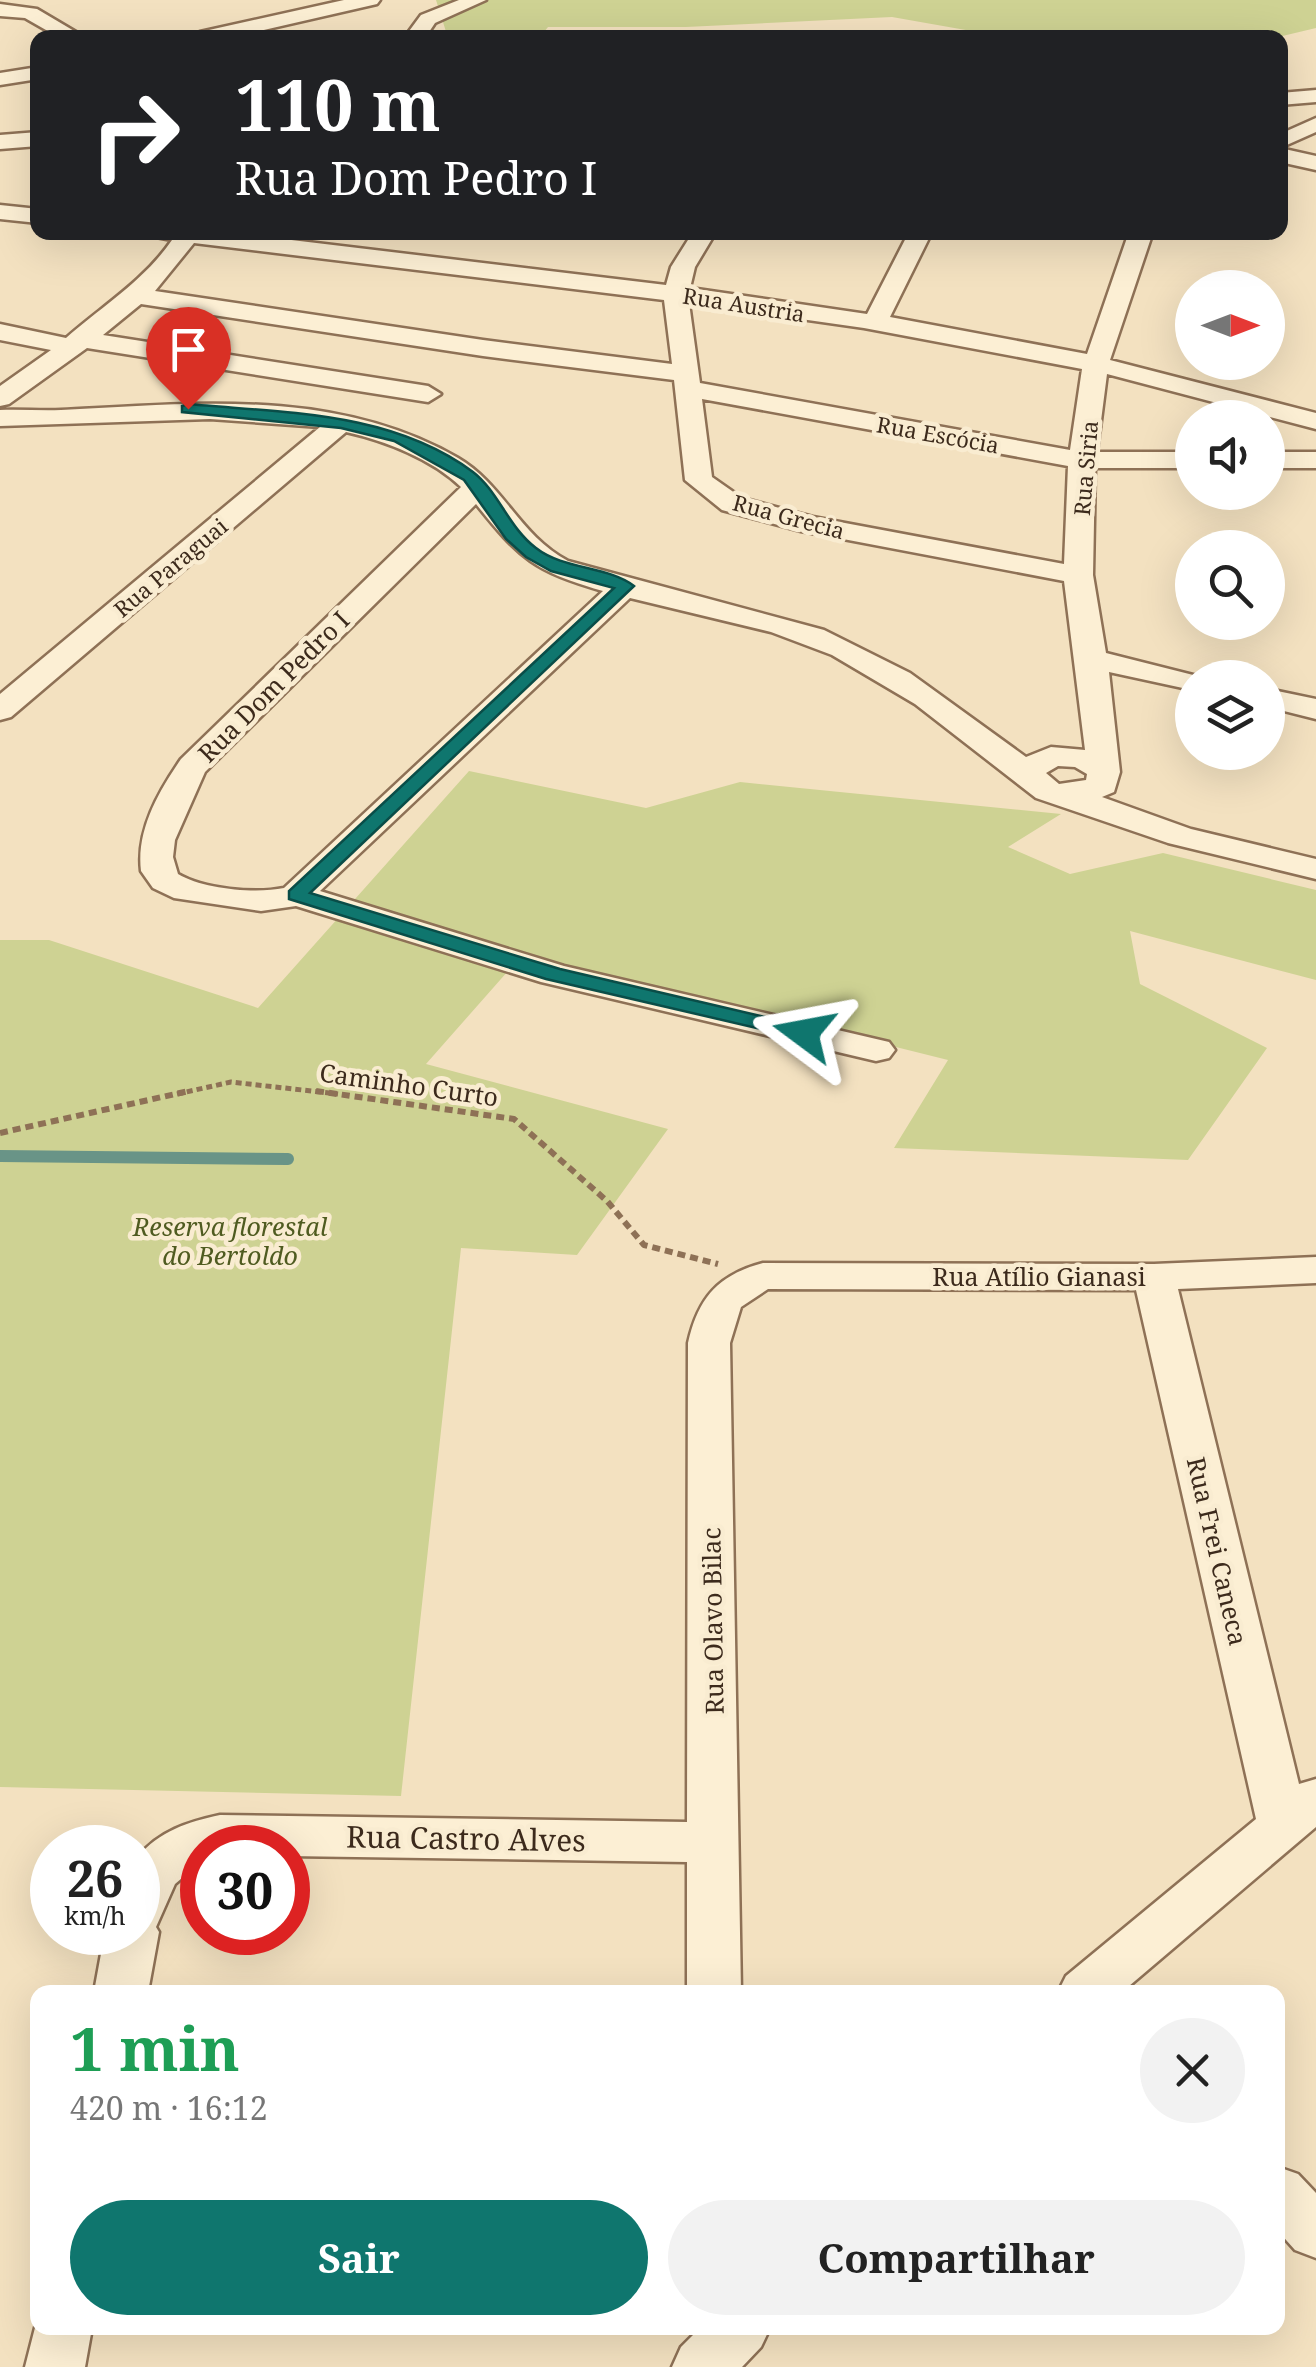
<!DOCTYPE html>
<html lang="pt">
<head>
<meta charset="utf-8">
<style>
  :root { --surface:#fff; --page:#f2f2f2; --text:#222; --muted:#767676; --accent:#0f766e }
  body { margin:0; font-family:"Noto Serif",serif; background:var(--page); color:var(--text); height:100vh; display:flex; flex-direction:column; font-size:38px; white-space:nowrap }
  * { box-sizing:border-box; margin:0 }
  p { font-size:32px; color:var(--muted) }
  .icon { flex:none; width:55px; height:55px; fill:none; stroke:currentColor; stroke-width:2; stroke-linecap:round; stroke-linejoin:round }
  .map { position:relative; flex:1; overflow:hidden }
  .drawer { position:absolute; left:30px; top:1985px; width:1255px; height:350px; display:flex; flex-direction:column; background:var(--surface); border-radius:20px; box-shadow:0 10px 40px #0002 }
  .drawer>* { flex:none }
  .guide { position:absolute; left:30px; top:30px; width:1258px; height:210px; border-radius:20px; box-shadow:0 10px 40px #0002; background:#202124; color:#fff; overflow:hidden }
  .needle { width:65px; rotate:90deg }
  .tools { position:absolute; left:1175px; top:270px; display:grid; gap:20px }
  .tools a { display:grid; place-items:center; width:110px; height:110px; border-radius:50%; background:var(--surface); box-shadow:0 10px 40px #0002; font-size:50px }
  .speed { position:absolute; left:30px; top:1825px; display:flex; gap:20px; font-size:50px; font-weight:700; text-align:center }
  .speed>* { display:grid; place-content:center; width:130px; height:130px; border-radius:50%; background:var(--surface); box-shadow:0 10px 40px #0002; line-height:1 }
  .speed small { font-size:25px; font-weight:400 }
  .speed .limit { border:15px solid #d22; background:#fff; color:#111 }
  .pin { position:absolute; display:grid; place-items:center; width:85px; height:85px; color:#fff; margin:-102px -42px; border-radius:50% 50% 50% 0; rotate:-45deg; box-shadow:0 0 10px #0007 }
  .pin .icon { rotate:45deg }
  .me { position:absolute; width:110px; margin:-55px; rotate:283deg; stroke-linejoin:round; filter:drop-shadow(0 0 8px #0008) }
  .turn { display:flex; align-items:center; gap:35px; height:210px; padding:0 40px; font-size:45px }
  .turn .icon { width:130px; height:130px; stroke-width:2.5 }
  .turn b { display:block; font-size:70px; line-height:85px }
  .round { display:grid; place-items:center; flex:none; width:105px; height:105px; border-radius:52px; background:var(--page) }
  .summary { display:flex; align-items:center; justify-content:space-between; height:170px; padding:0 40px }
  h1 { font-size:60px; font-weight:700; line-height:75px; color:#1e9e55 }
  .button { display:flex; gap:20px; margin-top:auto; padding:20px 40px }
  .button a { flex:1; height:115px; border-radius:60px; background:var(--accent); color:#fff; font-size:40px; font-weight:700; line-height:115px; text-align:center }
  .button a+a { background:var(--page); color:var(--text) }
  .map>svg:first-child { display:block }
  .green { fill:#ced293 }
  .lines { fill:none; stroke-linecap:round; stroke-linejoin:round }
  .stream { stroke:#699487; stroke-width:12 }
  .minor-casing { stroke:#8e7156; stroke-width:5 }
  .path-far1 { stroke:#8e7156; stroke-width:5; stroke-dasharray:6 4; stroke-linecap:butt }
  .path { stroke:#8e7156; stroke-width:6; stroke-dasharray:8 5; stroke-linecap:butt }
  .minor { fill:#fcefd4; fill-rule:evenodd }
  .route { fill:#0f766e; stroke:#0a4d48; stroke-width:2.5 }
  .labels { text-anchor:middle; dominant-baseline:central; stroke-width:9; stroke-linejoin:round; paint-order:stroke }
  .far-street-label { font-size:22px; fill:#3c2a1c; stroke:#f9ecd1 }
  .street-label { font-size:25px; fill:#3c2a1c; stroke:#f9ecd1 }
  .park-label { font-size:25px; font-style:italic; fill:#4f5b20; stroke:#f9ecd1 }
  .near-street-label { font-size:30px; fill:#3c2a1c; stroke:#f9ecd1 }
</style>
</head>
<body>
<div class="map">
<svg width="1316" height="2367" viewBox="0 0 1316 2367">
  <rect width="100%" height="100%" fill="#f3e1c0"/>
  <!-- green -->
  <path class="green" d="M436 0H1316V28L1274 38H1011L892 17 686 27H548L540 37 448 38Z
    M469 771 646 808 740 782 1061 814 1008 847 1070 874 1163 853 1316 890V980L1130 931 1140 984 1267 1048 1188 1160 894 1148 948 1060 523 954 426 1064 668 1129 577 1255 461 1248 401 1796 0 1787V940H49L258 1008Z"/>
  <g class="lines">
    <!-- stream -->
    <path class="stream" d="M0 1156 288 1159"/>
    <defs>
      <path id="minor" d="M344 0H380L377 4 229 38H190L200 32Z
        M459 0H486L435 23 425 38H404L421 15Z
        M0 4 37 9 86 38H60L25 18 0 16Z
        M38 67V79L0 85V73Z
        M1316 90V102L1280 105V93Z
        M1316 118V132L1280 148 1316 156V170L1280 162V134Z
        M38 132V146L0 149V135Z
        M0 205 38 209V223L0 219Z
        M153 232H225L666 285 671 267 693 232H716L695 267 690 288 867 314 909 232H932L890 317 1087 354 1129 232H1153L1110 360 1316 413V429L1107 374 1097 452H1192V468H1095L1093 575 1106 653 1205 678H1192V690L1109 672 1120 772 1114 792 1102 797 1191 829 1316 859V879L1168 843 1036 798 915 704 832 655 771 632 630 598 320 891 564 966 889 1042 895 1050 889 1058 876 1061 541 982 296 906 261 911 174 898 153 888 141 871C136 830 159 791 181 759L461 487C432 459 386 441 346 432L11 717 0 720V694L320 427 210 419 0 426V410C20 409 41 411 61 410 195 403 337 388 458 458 503 484 520 536 568 561L824 630 910 673 1026 757 1051 747 1085 750 1064 581 801 531 722 510 685 480 674 380 483 356 141 304 103 335 428 386 441 394 428 402 87 348 9 404 0 406V386L51 350 0 340V324L66 338C102 306 143 282 172 240L156 237ZM194 243 664 300 672 364 483 340 155 291ZM689 303 864 328 1082 369 1070 450 700 383ZM702 399 1068 466 1064 564 813 517 742 498 712 477ZM476 504C520 559 534 571 603 591L284 888C255 894 203 889 178 874L173 857 175 840 205 772ZM1058 766 1075 767 1087 774 1086 780 1059 784 1046 773Z
        M1268 452H1316V468H1268Z
        M1268 689 1316 699V719L1268 707Z
        M1316 1257V1283L1178 1289 1299 1784 1316 1779V1827L1122 1992H1058L1066 1976 1256 1819 1136 1290 768 1289 741 1307 730 1343 741 1992H687V1862L288 1856V1848H202V1861L175 1884 156 1927 159 1932 148 1992H94L105 1932H138V1857C159 1831 188 1822 220 1815L687 1822 688 1343C698 1298 718 1275 763 1263L1154 1264Z
        M1278 2167 1298 2174 1316 2193V2258L1295 2250 1278 2231Z
        M38 2316V2328H92L85 2367H25Z
        M700 2328H770L761 2347 742 2367H672L681 2347Z"/>
    </defs>
    <!-- minor casing -->
    <use href="#minor" class="minor-casing"/>
    <!-- path-far1 -->
    <path class="path-far1" d="M177 1094 231 1082 338 1094"/>
    <!-- path -->
    <path class="path" d="M316 1091 514 1119 607 1201 644 1245 718 1264
      M0 1133 189 1091"/>
    <!-- minor -->
    <use href="#minor" class="minor"/>
  </g>
  <!-- route -->
  <path class="route" d="M188 404C284 413 391 411 473 472 498 491 509 528 536 548 564 570 608 566 634 586L310 893 560 969 812 1028 815 1033 812 1038 804 1039 546 979 289 899V891L614 588 551 571 526 557 506 539 464 480 394 441 341 428 182 412V406Z"/>
  <g class="labels">
    <!-- far-street labels -->
    <g class="far-street-label">
      <text transform="translate(744 304) rotate(9)">Rua Austria</text>
      <text transform="translate(938 434) rotate(10)">Rua Escócia</text>
      <text transform="translate(1085 468) rotate(-85)">Rua Siria</text>
      <text transform="translate(789 516) rotate(15)">Rua Grecia</text>
      <text transform="translate(170 567) rotate(-40)">Rua Paraguai</text>
    </g>
    <!-- street labels -->
    <g class="street-label">
      <text transform="translate(273 686) rotate(-45)">Rua Dom Pedro I</text>
      <text transform="translate(409 1084) rotate(8)">Caminho Curto</text>
      <text x="1039" y="1276">Rua Atílio Gianasi</text>
      <text transform="translate(1218 1551) rotate(77)">Rua Frei Caneca</text>
      <text transform="translate(712 1621) rotate(-91)">Rua Olavo Bilac</text>
    </g>
    <!-- park labels -->
    <g class="park-label">
      <text x="230" y="1226">Reserva florestal<tspan x="230" dy="29">do Bertoldo</tspan></text>
    </g>
    <!-- near-street labels -->
    <g class="near-street-label">
      <text transform="translate(466 1838) rotate(1)">Rua Castro Alves</text>
    </g>
  </g>
</svg>
<div class="tools">
<a><svg class="needle" viewBox="-14 -14 28 28"><path d="M0-13l5 13h-10z" fill="#e53935"/><path d="M0 13l5-13h-10z" fill="#767676"/></svg></a>
<a><svg class="icon" aria-label="sound" viewBox="0 0 24 24"><path d="M4 9h4l5-4v14l-5-4H4zM17 9q2 3 0 6"/></svg></a>
<a><svg class="icon" aria-label="search" viewBox="0 0 24 24"><circle cx="10" cy="10" r="6"/><path d="M15 15l6 6"/></svg></a>
<a><svg class="icon" aria-label="layers" viewBox="0 0 24 24"><path d="M12 4l9 5-9 5-9-5zM3 14l9 5 9-5"/></svg></a>
</div>
<div class="speed"><div>26<small>km/h</small></div><div class="limit">30</div></div>
<div class="pin" style="left:188px;top:409px;background:#d93025"><svg class="icon" aria-label="arrive" viewBox="0 0 24 24"><path d="M6 21V4h12l-3 4 3 4H6"/></svg></div>
<svg class="me" style="left:804px;top:1033px" viewBox="-20 -20 40 40"><path d="M0-17L14 15 0 8-14 15z" fill="#0f766e" stroke="#fff" stroke-width="4"/></svg>
<div class="guide">
<div class="turn"><svg class="icon" aria-label="right" viewBox="0 0 24 24"><path d="M7 20v-9h11M14 6l5 5-5 5"/></svg><div><b>110 m</b>Rua Dom Pedro I</div></div>
</div>
<section class="drawer">
<div class="summary"><div><h1>1 min</h1><p>420 m · 16:12</p></div><a class="round"><svg class="icon" aria-label="close" viewBox="0 0 24 24"><path d="M6 6l12 12M18 6L6 18"/></svg></a></div>
<div class="button"><a>Sair</a><a>Compartilhar</a></div>
</section>
</div>
</body>
</html>
